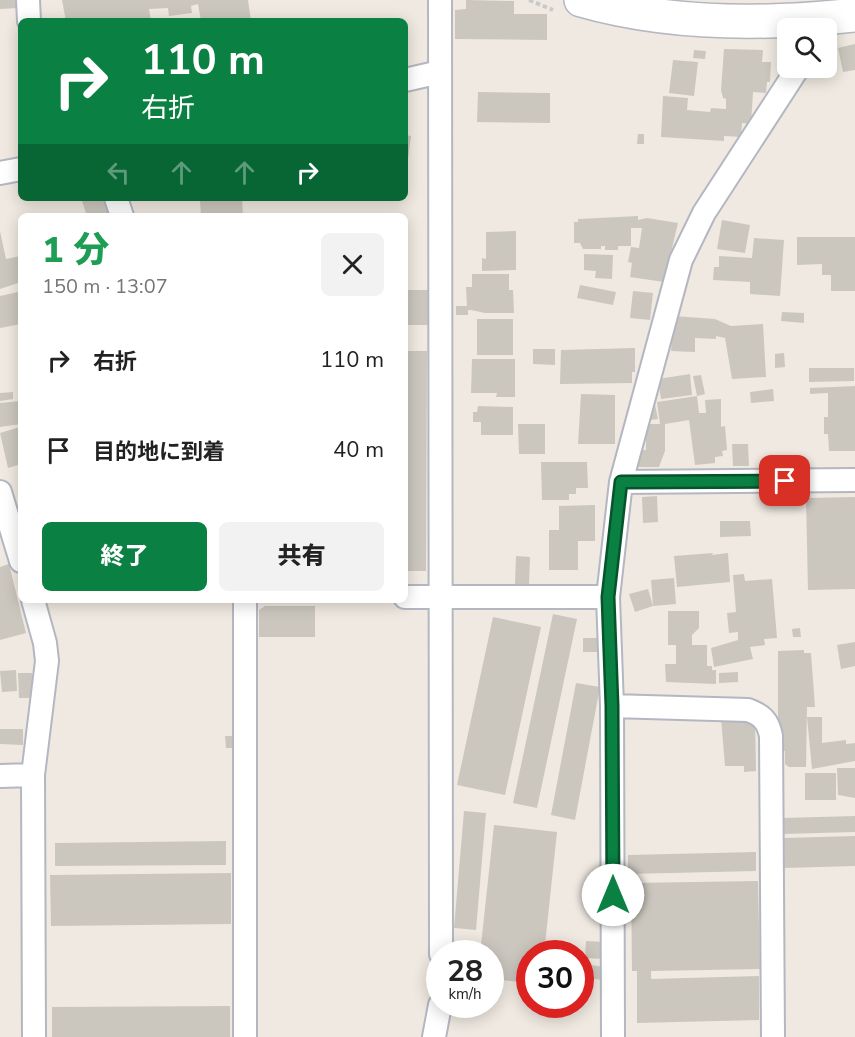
<!DOCTYPE html>
<html lang="ja">
<head>
<meta charset="utf-8">
<style>
  :root { --surface:#fff; --page:#f2f2f2; --text:#222; --muted:#767676; --accent:#0b8043 }
  body { margin:0; font-family:"Nunito Sans","Noto Sans JP",sans-serif; background:var(--page); color:var(--text); height:100vh; display:flex; flex-direction:column; font-size:22px; white-space:nowrap }
  * { box-sizing:border-box; margin:0 }
  p { font-size:20px; color:var(--muted) }
  .icon { flex:none; width:33px; height:33px; fill:none; stroke:currentColor; stroke-width:2; stroke-linecap:round; stroke-linejoin:round }
  .map { position:relative; flex:1; overflow:hidden }
  .details { position:absolute; left:18px; top:213px; width:390px; height:390px; display:flex; flex-direction:column; background:var(--surface); border-radius:9px; box-shadow:0 3px 15px #0003 }
  .details>* { flex:none }
  .top-card { position:absolute; left:18px; top:18px; width:390px; height:183px; border-radius:9px; box-shadow:0 3px 15px #0003; background:#0b8043; color:#fff; overflow:hidden }
  .tools { position:absolute; left:777px; top:18px; display:grid; gap:12px }
  .tools a { display:grid; place-items:center; width:60px; height:60px; border-radius:9px; background:var(--surface); box-shadow:0 3px 15px #0003; font-size:30px }
  .speed { position:absolute; left:426px; top:940px; display:flex; gap:12px; font-size:30px; font-weight:700; text-align:center }
  .speed>* { display:grid; place-content:center; width:78px; height:78px; border-radius:50%; background:var(--surface); box-shadow:0 3px 15px #0003; line-height:1 }
  .speed small { font-size:15px; font-weight:400 }
  .speed .limit { border:9px solid #d22; background:#fff; color:#111 }
  .pin { position:absolute; display:grid; place-items:center; width:51px; height:51px; color:#fff; margin:-26px; border-radius:12px; box-shadow:0 3px 9px #0006 }
  .me { position:absolute; width:66px; margin:-33px; rotate:0deg; stroke-linejoin:round; filter:drop-shadow(0 0 4px #0008) }
  .turn { display:flex; align-items:center; gap:21px; height:126px; padding:0 24px; font-size:27px }
  .turn .icon { width:78px; height:78px; stroke-width:2.5 }
  .turn b { display:block; font-size:42px; line-height:51px }
  .lanes { display:flex; align-items:center; height:57px; padding:0 24px; background:#0003; justify-content:center; gap:30px; direction:ltr }
  .lanes .off { opacity:.35 }
  .round { display:grid; place-items:center; flex:none; width:63px; height:63px; border-radius:9px; background:var(--page) }
  .overview { display:flex; align-items:center; justify-content:space-between; height:102px; padding:0 24px }
  h1 { font-size:36px; font-weight:800; line-height:45px; color:#1e9e55 }
  .action { display:flex; gap:12px; margin-top:auto; padding:12px 24px }
  .action a { flex:1; height:69px; border-radius:9px; background:var(--accent); color:#fff; font-size:24px; font-weight:800; line-height:69px; text-align:center }
  .action a+a { background:var(--page); color:var(--text) }
  ul { padding:0; list-style:none }
  li { display:flex; align-items:center; gap:18px; height:90px; padding:0 24px }
  li div { flex:1 }
  li b { display:block; font-size:22px }
  li em { font-style:normal }
  .map>svg:first-child { display:block }
  .building { fill:#cbc7bf }
  .lines { fill:none; stroke-linecap:round; stroke-linejoin:round }
  .minor-casing { stroke:#b4b7c1; stroke-width:26 }
  .secondary-casing { stroke:#b4b7c1; stroke-width:36 }
  .path { stroke:#c9c9c9; stroke-width:4; stroke-dasharray:4.5 3; stroke-linecap:butt }
  .minor { stroke:#fff; stroke-width:22 }
  .secondary { stroke:#fff; stroke-width:33 }
  .route-casing { stroke:#07532c; stroke-width:15 }
  .route { stroke:#0b8043; stroke-width:10 }
</style>
</head>
<body>
<div class="map">
<svg width="855" height="1037" viewBox="0 0 855 1037">
  <rect width="100%" height="100%" fill="#efe9e1"/>
  <!-- building -->
  <path class="building" d="M0 0H17L18 8 0 9Z
    M62 0H248L251 21H201L198 4 191 6 192 13 169 16 168 8 149 9 151 21H66Z
    M466 0 514 1V14H547V40L455 39V10L466 9Z
    M855 44V70L843 72 838 48Z
    M724 49 763 50 762 62H771L770 82H767L766 93 753 92 751 124 742 123 741 137 724 136V141L661 137 663 96 688 98 687 110 710 112 711 108 726 109V99L723 98 721 90Z
    M694 50 706 51 705 59 693 58Z
    M673 60 698 62 694 96 669 93Z
    M478 92 550 93V123L477 122Z
    M638 134H644V144H637Z
    M405 135 411 136 408 159 405 158Z
    M81 198H105L111 216H87Z
    M195 198H242L243 216H201L200 201H195Z
    M638 216V220L647 218 678 223 664 282 630 277 632 263 628 262 631 247 639 248 642 228H631V246H618V250H605V246H601V249H583L580 243H574V222H578V219Z
    M722 220 750 225 745 253 717 249Z
    M0 231 6 259 20 256 21 263V282L0 289Z
    M516 231V270L482 271V258L486 259V232Z
    M797 237H855V291H831V275H822V264L797 265Z
    M754 238 784 240 780 296 750 294V282L713 280 714 267H719V256L752 258Z
    M584 254 613 255 612 279 595 278 596 271 584 270Z
    M472 274H509V290H513L514 313H485L471 310H468V315H456V306H467L466 287H472Z
    M580 285 616 292 613 305 577 298Z
    M405 290H429V325H405Z
    M633 291 653 293 650 320 630 318Z
    M18 292 21 295V324L0 328V296Z
    M782 312 804 313V323L781 321Z
    M674 316 715 319 731 326 763 324 766 377 732 379 725 338 716 336V339L695 338V352L671 351Z
    M477 319H513V355H477Z
    M635 348V372H632V383L560 384 561 350Z
    M533 349H555V365L533 364Z
    M405 351H427L426 571H405Z
    M784 353 785 367 775 368V354Z
    M472 359H515V397H496L497 393H471Z
    M809 368H854V381L809 382Z
    M690 374 692 395 661 399 658 379Z
    M701 375 705 394 697 396 693 376Z
    M855 386V451H829L828 434H824V417H828V393L810 394V388Z
    M773 389 774 401 751 403 750 392Z
    M13 392V399L0 401V393Z
    M581 394 615 395V444H578Z
    M697 396 699 413H706L705 400 721 399V427L725 426 727 450 722 451 723 456 715 457V463L695 465 689 420 665 424V451L659 467H636V450H646V424H660L657 402Z
    M21 401V424L0 427V403Z
    M655 405 658 419 651 420 649 406Z
    M478 406 513 407V435H481V422H473V412H477Z
    M518 424H545V454H519Z
    M20 427 21 464 8 468 0 433Z
    M732 444H748L749 466H733Z
    M541 462H587L588 488H576V494H569V500H542Z
    M657 496 658 522 643 523 642 497Z
    M855 497V589L808 590 806 498Z
    M595 505V541H578V570H549V530H559V506Z
    M720 521H750L751 536 720 537Z
    M713 553 712 555 728 553 730 582 677 587 674 556Z
    M516 556 530 557 529 585 515 584Z
    M9 564 26 633 0 640V567Z
    M744 574 745 581 772 579 777 638 764 639 765 645 750 647 753 659 714 667 711 648 738 640V632L729 633 727 613 736 612 733 575Z
    M674 578 676 604 653 606 651 580Z
    M648 589 653 606 635 612 629 594Z
    M265 606H315V637H259V610Z
    M668 611H699V628L692 635V645H707V666H712V670H716V684L666 682 665 664H676V645H668Z
    M553 614 577 619 537 808 513 803Z
    M493 617 541 627 505 795 457 785Z
    M800 628 801 637H793L792 629Z
    M583 638H599V652H583Z
    M855 642V666L841 669 837 645Z
    M804 650V653H811L815 707H807L806 767H789L785 764V751H778V651Z
    M16 670 17 691 2 692 0 671Z
    M738 672V682L719 683V673Z
    M18 673H32L33 698H19Z
    M576 683 600 687 575 820 551 815Z
    M755 717 756 771 744 772V766H725L721 718Z
    M807 717H822V743L846 740V744L855 743V761L812 769Z
    M0 729H23V745L0 744Z
    M225 736H234V748H226Z
    M837 768H855V798L838 795Z
    M805 773H836V800H805Z
    M464 811 486 813 476 930 454 928Z
    M855 816V832L783 834V818Z
    M494 825 557 832 544 954H530V983L490 979V954H480Z
    M855 836V866L784 868V838Z
    M226 841V865L55 866V843Z
    M756 852V871L628 874V855Z
    M231 873V924L51 926 50 875Z
    M758 881 760 969 651 971V979L759 976V1020L637 1023V971H632L631 883Z
    M586 941 606 942 605 959 585 958Z
    M584 964 605 967 604 980 583 978Z
    M230 1006V1037H52V1007Z"/>
  <g class="lines">
    <defs>
      <path id="minor" d="M28 0 29 21
        M440 0 441 954
        M405 80 440 72
        M0 173 21 169
        M116 198 122 216
        M621 482 855 480
        M0 492 21 561
        M405 597H608
        M33 600 45 643 47 661 33 775 34 1037
        M245 600V1037
        M612 706 613 1037
        M0 776 33 775
        M434 1037 440 1005
        M773 1037 771 736C768 721 762 715 748 710L612 706 608 597 621 482 681 260 704 213 798 68"/>
      <path id="secondary" d="M581 0C668 25 765 25 855 15"/>
    </defs>
    <!-- minor casing -->
    <use href="#minor" class="minor-casing"/>
    <!-- secondary casing -->
    <use href="#secondary" class="secondary-casing"/>
    <!-- path -->
    <path class="path" d="M529 0 553 10"/>
    <!-- minor -->
    <use href="#minor" class="minor"/>
    <!-- secondary -->
    <use href="#secondary" class="secondary"/>
  </g>
  <g class="lines">
    <defs>
      <path id="route" d="M613 895 612 706 608 597 621 482 785 481"/>
    </defs>
    <!-- route casing -->
    <use href="#route" class="route-casing"/>
    <!-- route -->
    <use href="#route" class="route"/>
  </g>
</svg>
<div class="tools">
<a><svg class="icon" aria-label="search" viewBox="0 0 24 24"><circle cx="10" cy="10" r="6"/><path d="M15 15l6 6"/></svg></a>
</div>
<div class="speed"><div>28<small>km/h</small></div><div class="limit">30</div></div>
<div class="pin" style="left:785px;top:481px;background:#d93025"><svg class="icon" aria-label="arrive" viewBox="0 0 24 24"><path d="M6 21V4h12l-3 4 3 4H6"/></svg></div>
<svg class="me" style="left:613px;top:895px" viewBox="-20 -20 40 40"><circle r="19" fill="#fff"/><path d="M0-13L10 11 0 6-10 11z" fill="#0b8043"/></svg>
<div class="top-card">
<div class="turn"><svg class="icon" aria-label="right" viewBox="0 0 24 24"><path d="M7 20v-9h11M14 6l5 5-5 5"/></svg><div><b>110 m</b>右折</div></div>
<div class="lanes"><svg class="icon off" aria-label="left" viewBox="0 0 24 24"><path d="M17 20v-9H6M10 6l-5 5 5 5"/></svg><svg class="icon off" aria-label="ahead" viewBox="0 0 24 24"><path d="M12 20V5M6 11l6-6 6 6"/></svg><svg class="icon off" aria-label="ahead" viewBox="0 0 24 24"><path d="M12 20V5M6 11l6-6 6 6"/></svg><svg class="icon" aria-label="right" viewBox="0 0 24 24"><path d="M7 20v-9h11M14 6l5 5-5 5"/></svg></div>
</div>
<section class="details">
<div class="overview"><div><h1>1 分</h1><p>150 m · 13:07</p></div><a class="round"><svg class="icon" aria-label="close" viewBox="0 0 24 24"><path d="M6 6l12 12M18 6L6 18"/></svg></a></div>
<ul>
<li><svg class="icon" aria-label="right" viewBox="0 0 24 24"><path d="M7 20v-9h11M14 6l5 5-5 5"/></svg><div><b>右折</b></div><em>110 m</em></li>
<li><svg class="icon" aria-label="arrive" viewBox="0 0 24 24"><path d="M6 21V4h12l-3 4 3 4H6"/></svg><div><b>目的地に到着</b></div><em>40 m</em></li>
</ul>
<div class="action"><a>終了</a><a>共有</a></div>
</section>
</div>
</body>
</html>
